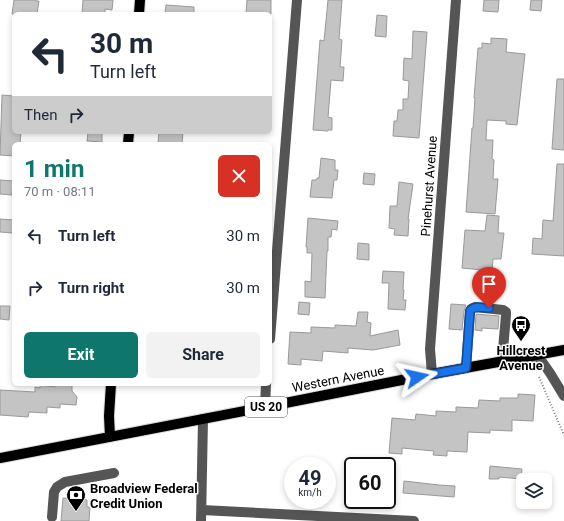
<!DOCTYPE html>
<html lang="en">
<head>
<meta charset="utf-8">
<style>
  :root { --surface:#fff; --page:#f2f2f3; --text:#1f2937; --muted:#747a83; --accent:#0f766e }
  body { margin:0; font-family:Roboto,sans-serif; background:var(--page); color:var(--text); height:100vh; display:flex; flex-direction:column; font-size:15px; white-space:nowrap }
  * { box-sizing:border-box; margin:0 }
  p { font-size:13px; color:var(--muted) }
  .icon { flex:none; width:22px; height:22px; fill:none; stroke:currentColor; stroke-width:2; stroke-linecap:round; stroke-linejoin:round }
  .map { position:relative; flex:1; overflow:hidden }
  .details { position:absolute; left:12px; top:142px; width:260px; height:244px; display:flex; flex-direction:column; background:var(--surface); border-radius:6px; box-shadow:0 2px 6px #0003 }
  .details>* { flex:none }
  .guide { position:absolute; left:12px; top:12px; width:260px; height:122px; border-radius:6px; box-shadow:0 2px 6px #0003; background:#fff; color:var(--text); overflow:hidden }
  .fabs { position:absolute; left:516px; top:473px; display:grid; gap:8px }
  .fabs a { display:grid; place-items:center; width:36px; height:36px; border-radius:6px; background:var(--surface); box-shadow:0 2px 6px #0003; font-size:20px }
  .speed { position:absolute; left:284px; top:457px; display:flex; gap:8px; font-size:20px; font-weight:700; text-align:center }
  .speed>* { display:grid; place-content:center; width:52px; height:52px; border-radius:50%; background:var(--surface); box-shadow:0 2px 6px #0003; line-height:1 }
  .speed small { font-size:10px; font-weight:400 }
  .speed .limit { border:2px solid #111; border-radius:6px; background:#fff; color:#111 }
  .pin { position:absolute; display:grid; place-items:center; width:34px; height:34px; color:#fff; margin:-41px -17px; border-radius:50% 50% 50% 0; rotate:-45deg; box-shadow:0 0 4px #0007 }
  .pin .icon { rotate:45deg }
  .me { position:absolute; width:44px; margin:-22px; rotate:79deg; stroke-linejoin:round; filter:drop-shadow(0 0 3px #0008) }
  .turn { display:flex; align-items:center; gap:14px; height:84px; padding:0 12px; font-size:18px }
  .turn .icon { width:52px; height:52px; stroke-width:2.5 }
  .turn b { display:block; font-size:28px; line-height:34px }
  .then { display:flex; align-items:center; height:38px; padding:0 12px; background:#0003; gap:8px; font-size:15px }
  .round { display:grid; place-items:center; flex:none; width:42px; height:42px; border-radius:6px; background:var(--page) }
  .summary { display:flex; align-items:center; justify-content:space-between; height:68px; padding:0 12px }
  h1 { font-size:24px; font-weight:700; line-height:30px; color:var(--accent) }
  .cta { display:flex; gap:8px; margin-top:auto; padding:8px 12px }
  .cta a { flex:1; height:46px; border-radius:6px; background:var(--accent); color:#fff; font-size:16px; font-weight:700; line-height:46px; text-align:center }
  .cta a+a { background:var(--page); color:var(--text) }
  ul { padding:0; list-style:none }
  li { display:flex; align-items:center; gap:12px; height:52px; padding:0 12px }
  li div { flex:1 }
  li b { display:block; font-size:15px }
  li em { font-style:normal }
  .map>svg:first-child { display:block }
  .building { fill:#c4c4c4; stroke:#999 }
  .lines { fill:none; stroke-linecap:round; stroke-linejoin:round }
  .major-casing { stroke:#dbdbdb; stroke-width:12 }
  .path { stroke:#777; stroke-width:2; stroke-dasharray:1 2; stroke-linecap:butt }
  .minor { stroke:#555; stroke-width:10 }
  .major { stroke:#000; stroke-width:10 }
  .route-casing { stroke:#114b97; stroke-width:10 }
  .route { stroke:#1a73e8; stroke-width:7 }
  .labels { text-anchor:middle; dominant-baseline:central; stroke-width:3; stroke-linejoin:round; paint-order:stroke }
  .shield { fill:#fff; stroke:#4c4c4c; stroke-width:1 }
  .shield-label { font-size:12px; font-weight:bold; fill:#000 }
  .street-label { font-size:13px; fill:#000; stroke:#fff }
  .poi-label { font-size:13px; font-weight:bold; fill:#000; stroke:#fff }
</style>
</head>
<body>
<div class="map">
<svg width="564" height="521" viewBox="0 0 564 521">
  <rect width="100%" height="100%" fill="#fff"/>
  <!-- building -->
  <path class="building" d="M14 0H36V1H39L37 14H12Z
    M83 0H113L112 10 105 9V14H82Z
    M247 0H271V14H246Z
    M328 0H342L339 39 342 40 340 67H344L343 81 331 80 328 117 332 118V130H328V131L313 130 320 40 324 41Z
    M484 0H499L498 12 483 11Z
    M531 0H542L541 11 530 10Z
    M166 5 194 7V14H165Z
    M377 15 387 16 386 37 375 36Z
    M413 31 427 32 419 138 393 136 394 121H397L398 110H403V99H408L409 81 403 80 404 58 412 59Z
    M491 38 507 39 506 52 525 54 517 125 506 124V121L487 120 486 140H493L492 159 494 160 493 179H498L495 214 466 212 472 128H473L475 98H474L478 48H482V43L491 44Z
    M557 79H564V150L552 149Z
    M2 95 14 96V132H21L20 144H14V156L0 155Z
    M88 132H102V142L87 141Z
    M159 132H183L182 144 158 143Z
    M321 158 335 160V170H338L337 180H334L332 198 310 197 312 180H316L317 178H319Z
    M557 164H564V256L532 254 533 238 542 239 543 220 553 221Z
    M364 173 375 174 374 185 363 184Z
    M0 180 13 181 12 195 0 194Z
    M399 182 413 184 408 219H409L408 236 394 235 395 229 389 228 390 206H397Z
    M487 215 499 216 498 233H504L501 259H493L492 271 462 268 465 230 485 231Z
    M308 218 338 221 337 230 332 229 331 237H328V251H327L325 298 305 297V281L311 282 312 253H307V247H306Z
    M0 219 14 220V232L13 233 0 232Z
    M358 243 369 244V260L357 259Z
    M383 271 404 272 403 290H404L403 300H406L405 310 388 309 389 283H382Z
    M299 302 310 303 309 315 298 314Z
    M451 304 466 305 464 311 462 330 449 329Z
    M0 306H10L9 320 0 319Z
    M358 312H368L367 322 371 323 370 336 398 330 400 345 373 350 348 348V353L323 351 322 361 301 359V365L288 364 290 332 311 333V327L335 328V325L356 326Z
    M476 314 499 316 498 329 482 328V331L475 330Z
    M56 384H72V391L77 397 76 405 60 404V408L47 407V413L29 412 28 417 0 415V390L35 392V387L40 388V385L55 387Z
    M518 394 535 395 533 421 512 420V431L490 430V433L468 432 467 452 447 451V456L433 455 434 451 402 448V454L389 453 392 418 415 420 416 414 436 416V411L456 412V407L478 408 479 400 500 401V398H518Z
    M490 466 522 469 521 479 499 477V479H489Z
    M404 481 439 485 455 486 454 497 403 493Z
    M63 498 87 500V507H90L89 521H61Z"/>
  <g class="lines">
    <defs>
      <path id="major" d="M139 14 140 0
        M128 144 129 132
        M110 437 109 416 111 384
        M0 458 265 407 432 374 564 350"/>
    </defs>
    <!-- major casing -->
    <use href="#major" class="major-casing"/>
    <!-- path -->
    <path class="path" d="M539 377 564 435"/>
    <!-- minor -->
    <path class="minor" d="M270 339 297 0
      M532 356 543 363 550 373 564 396
      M466 368 470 312 471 309 475 307 503 310 506 312V315L502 361
      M432 374 430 349 456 0
      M265 407 266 384
      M202 510 414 521
      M52 517 54 492 57 487 65 482 114 473
      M201 521 203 419"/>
    <!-- major -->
    <use href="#major" class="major"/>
  </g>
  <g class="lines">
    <defs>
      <path id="route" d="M417 377 466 368 470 311C474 305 482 308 489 308"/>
    </defs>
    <!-- route casing -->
    <use href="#route" class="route-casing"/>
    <!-- route -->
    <use href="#route" class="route"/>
  </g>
  <!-- icons -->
  <defs>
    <symbol id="bus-pin" viewBox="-11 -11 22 30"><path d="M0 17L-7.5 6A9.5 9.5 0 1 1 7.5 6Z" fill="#000" stroke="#fff"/><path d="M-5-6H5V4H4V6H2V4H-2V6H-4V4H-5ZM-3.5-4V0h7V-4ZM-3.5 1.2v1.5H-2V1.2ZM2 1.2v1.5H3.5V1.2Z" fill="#fff"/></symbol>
    <symbol id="bank-pin" viewBox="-11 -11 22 30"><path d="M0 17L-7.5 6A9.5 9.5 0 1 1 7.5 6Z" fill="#000" stroke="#fff"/><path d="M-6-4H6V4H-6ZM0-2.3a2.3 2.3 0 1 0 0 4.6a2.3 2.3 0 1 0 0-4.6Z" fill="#fff"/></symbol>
  </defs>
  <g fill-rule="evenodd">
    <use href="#bus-pin" x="510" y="314" width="22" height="30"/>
    <use href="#bank-pin" x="65" y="484" width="22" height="30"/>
  </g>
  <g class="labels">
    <!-- shield labels -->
    <rect class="shield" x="245" y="397" width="42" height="20" rx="3"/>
    <g class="shield-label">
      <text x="266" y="407">US 20</text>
    </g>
    <!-- street labels -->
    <g class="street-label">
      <text transform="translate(429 186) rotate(-86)">Pinehurst Avenue</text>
      <text transform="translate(338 379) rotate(-11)">Western Avenue</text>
    </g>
    <!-- poi labels -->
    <g class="poi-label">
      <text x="521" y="350">Hillcrest<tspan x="521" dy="15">Avenue</tspan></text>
      <text x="90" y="488" text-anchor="start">Broadview Federal<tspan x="90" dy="15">Credit Union</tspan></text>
    </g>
  </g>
</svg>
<div class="fabs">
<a><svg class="icon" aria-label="layers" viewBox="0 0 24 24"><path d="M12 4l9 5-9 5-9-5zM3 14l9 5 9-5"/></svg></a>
</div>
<div class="speed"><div>49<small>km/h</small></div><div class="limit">60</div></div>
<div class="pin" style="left:489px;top:308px;background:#d93025"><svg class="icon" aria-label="arrive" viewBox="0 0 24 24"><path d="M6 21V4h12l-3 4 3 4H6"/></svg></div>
<svg class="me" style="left:417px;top:377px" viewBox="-20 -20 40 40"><path d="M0-17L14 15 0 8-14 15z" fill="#1a73e8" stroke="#fff" stroke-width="4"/></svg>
<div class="guide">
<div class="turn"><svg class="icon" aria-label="left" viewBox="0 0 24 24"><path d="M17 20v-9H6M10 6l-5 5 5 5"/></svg><div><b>30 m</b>Turn left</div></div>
<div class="then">Then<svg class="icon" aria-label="right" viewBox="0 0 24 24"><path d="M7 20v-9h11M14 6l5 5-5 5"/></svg></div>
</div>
<section class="details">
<div class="summary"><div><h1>1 min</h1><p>70 m · 08:11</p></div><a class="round" style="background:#d93025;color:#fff"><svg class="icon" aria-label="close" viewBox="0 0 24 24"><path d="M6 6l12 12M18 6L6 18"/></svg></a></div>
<ul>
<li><svg class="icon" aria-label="left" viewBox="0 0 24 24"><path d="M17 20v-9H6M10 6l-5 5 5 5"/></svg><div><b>Turn left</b></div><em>30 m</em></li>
<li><svg class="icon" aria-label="right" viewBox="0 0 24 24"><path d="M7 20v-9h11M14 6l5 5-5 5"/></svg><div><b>Turn right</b></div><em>30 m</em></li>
</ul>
<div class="cta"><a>Exit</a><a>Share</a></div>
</section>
</div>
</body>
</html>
